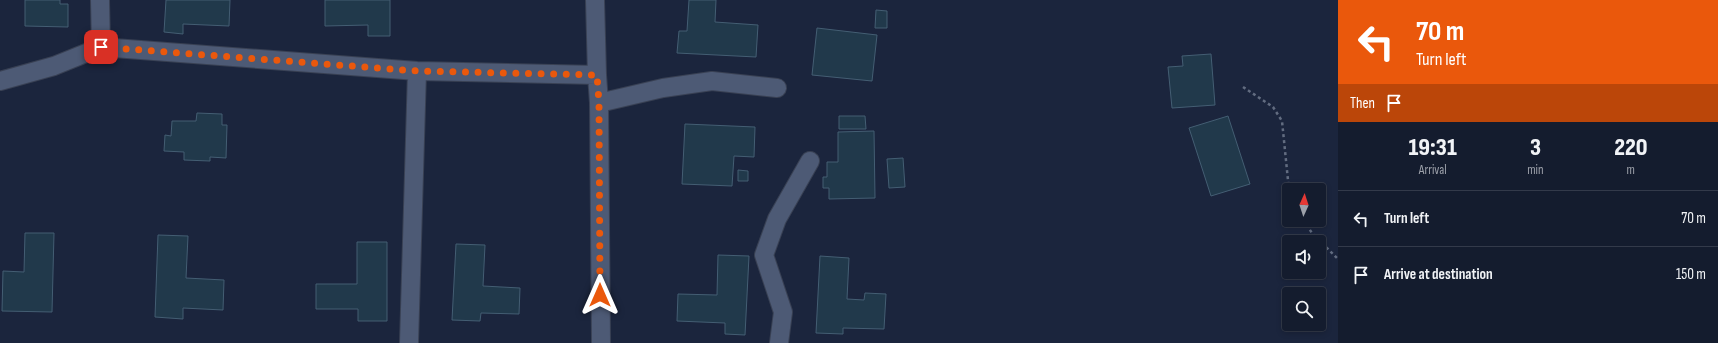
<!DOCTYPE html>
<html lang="en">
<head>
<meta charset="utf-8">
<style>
  :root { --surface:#141c2e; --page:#21293a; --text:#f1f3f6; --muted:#9da1aa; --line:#333a4a }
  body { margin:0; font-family:"Sofia Sans Condensed",sans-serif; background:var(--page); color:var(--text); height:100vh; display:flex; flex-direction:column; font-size:15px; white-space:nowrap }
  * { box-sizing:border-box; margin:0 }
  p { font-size:13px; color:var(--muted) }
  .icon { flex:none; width:22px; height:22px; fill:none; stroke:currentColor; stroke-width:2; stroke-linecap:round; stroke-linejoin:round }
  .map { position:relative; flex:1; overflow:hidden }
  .side { display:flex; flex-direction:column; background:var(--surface); width:380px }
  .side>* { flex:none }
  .top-card { background:#ea580c; color:#fff; overflow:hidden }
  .needle { width:26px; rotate:3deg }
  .controls { position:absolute; left:1282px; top:183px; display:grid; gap:8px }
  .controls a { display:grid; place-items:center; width:44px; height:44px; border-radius:4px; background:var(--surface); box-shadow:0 2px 6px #0003,0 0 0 1px var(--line); font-size:20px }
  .pin { position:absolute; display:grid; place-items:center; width:34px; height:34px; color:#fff; margin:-17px; border-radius:8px; box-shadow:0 2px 6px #0006 }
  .me { position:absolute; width:44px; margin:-22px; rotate:0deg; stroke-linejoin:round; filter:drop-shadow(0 0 3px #0008) }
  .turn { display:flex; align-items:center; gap:14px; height:84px; padding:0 12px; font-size:18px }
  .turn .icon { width:52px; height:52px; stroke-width:2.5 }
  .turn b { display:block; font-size:28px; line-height:34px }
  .then { display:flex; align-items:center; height:38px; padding:0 12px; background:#0003; gap:8px; font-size:15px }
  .eta { display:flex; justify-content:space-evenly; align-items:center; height:68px; text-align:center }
  .eta b { font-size:24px; font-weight:800; line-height:28px }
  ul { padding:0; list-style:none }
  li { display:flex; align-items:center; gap:12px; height:56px; padding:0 12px; border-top:1px solid var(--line) }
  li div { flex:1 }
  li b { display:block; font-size:15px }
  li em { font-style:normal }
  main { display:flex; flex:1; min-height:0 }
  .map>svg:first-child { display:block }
  .building { fill:#21394b; stroke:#445e73 }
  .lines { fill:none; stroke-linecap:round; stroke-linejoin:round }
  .street-casing { stroke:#394154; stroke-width:20 }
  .path { stroke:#626c80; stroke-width:2.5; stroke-dasharray:3 3; stroke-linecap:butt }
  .street { stroke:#4d5a75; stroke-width:18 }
  .route { stroke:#ea580c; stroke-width:7; stroke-dasharray:0 12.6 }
</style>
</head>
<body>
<main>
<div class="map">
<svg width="1338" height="343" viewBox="0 0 1338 343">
  <rect width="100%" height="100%" fill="#1b253d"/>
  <!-- building -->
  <path class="building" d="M25 0H60V4H68V27L25 26Z
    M166 0H230L229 26 183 24V34L164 32Z
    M325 0H390V36H368V25L325 26Z
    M689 0H716L715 22 758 25 756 57 677 53 679 31H687Z
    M876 10 887 11V28H875Z
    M817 28 877 35 872 81 812 75Z
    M1211 54 1215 105 1172 108 1168 67 1183 66 1182 56Z
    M197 113 222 114V125H227L226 158 210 157V161L184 160V152L164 151 165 135 171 136 172 121H196Z
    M839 116H865L866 129H839Z
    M1228 116 1250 184 1211 196 1189 128Z
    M685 124 755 127 754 157 734 156 732 186 682 184Z
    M874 131 875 198 829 199V188H823V177H827V162H838V132Z
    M903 158 905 187 889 188 887 159Z
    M738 170 748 171V181H738Z
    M25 233H54L52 312 2 311 3 271 24 272Z
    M158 235 188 236 186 278 224 280 223 310 183 308V319L155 317Z
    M357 242H387V321H358V309H316V284H357Z
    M456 244 485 245 483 286 520 288 519 314 481 313 480 321 452 320Z
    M718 255 749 256 745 335 725 334V323L677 321 678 294 717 295Z
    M820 256 849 258 847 299 864 300 865 293 886 294 884 329 843 328V334L816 333Z"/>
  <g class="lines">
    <defs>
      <path id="street" d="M595 0 597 75 599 103 601 343
        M101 47 417 71 597 75
        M0 81 54 66 101 47 100 0
        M599 103 663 88 712 81 777 88
        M409 343 417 71
        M779 343 783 312 764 255 777 219 810 161"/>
    </defs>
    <!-- street casing -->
    <use href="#street" class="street-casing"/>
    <!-- path -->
    <path class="path" d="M1243 87 1273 107 1282 121 1289 190
      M1303 220 1312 233 1338 259"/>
    <!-- street -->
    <use href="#street" class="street"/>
  </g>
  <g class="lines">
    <!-- route -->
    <path class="route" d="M101 47 417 71 597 75 599 103 600 295"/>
  </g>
</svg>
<div class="controls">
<a><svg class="needle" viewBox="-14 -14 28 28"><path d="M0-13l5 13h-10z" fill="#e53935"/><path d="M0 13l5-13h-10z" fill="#9da1aa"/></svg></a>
<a><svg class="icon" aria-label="sound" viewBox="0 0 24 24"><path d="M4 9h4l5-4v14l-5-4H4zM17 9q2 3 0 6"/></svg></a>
<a><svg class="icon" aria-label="search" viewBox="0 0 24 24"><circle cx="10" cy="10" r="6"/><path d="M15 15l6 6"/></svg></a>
</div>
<div class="pin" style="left:101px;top:47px;background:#d93025"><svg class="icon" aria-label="arrive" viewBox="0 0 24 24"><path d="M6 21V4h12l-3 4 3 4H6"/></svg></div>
<svg class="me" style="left:600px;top:295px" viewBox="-20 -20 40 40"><path d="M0-17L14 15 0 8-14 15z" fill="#ea580c" stroke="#fff" stroke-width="4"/></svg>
</div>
<section class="side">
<div class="top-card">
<div class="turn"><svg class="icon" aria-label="left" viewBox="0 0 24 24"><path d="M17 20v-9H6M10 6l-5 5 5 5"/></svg><div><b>70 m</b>Turn left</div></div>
<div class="then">Then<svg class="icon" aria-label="arrive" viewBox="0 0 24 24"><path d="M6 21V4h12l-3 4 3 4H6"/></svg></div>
</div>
<div class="eta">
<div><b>19:31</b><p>Arrival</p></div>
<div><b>3</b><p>min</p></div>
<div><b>220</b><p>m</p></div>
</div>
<ul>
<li><svg class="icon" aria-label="left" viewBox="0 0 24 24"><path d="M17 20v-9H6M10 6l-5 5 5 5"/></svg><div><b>Turn left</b></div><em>70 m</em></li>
<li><svg class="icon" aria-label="arrive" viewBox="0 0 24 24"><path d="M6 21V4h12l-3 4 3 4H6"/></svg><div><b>Arrive at destination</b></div><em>150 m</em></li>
</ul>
</section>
</main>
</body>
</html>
